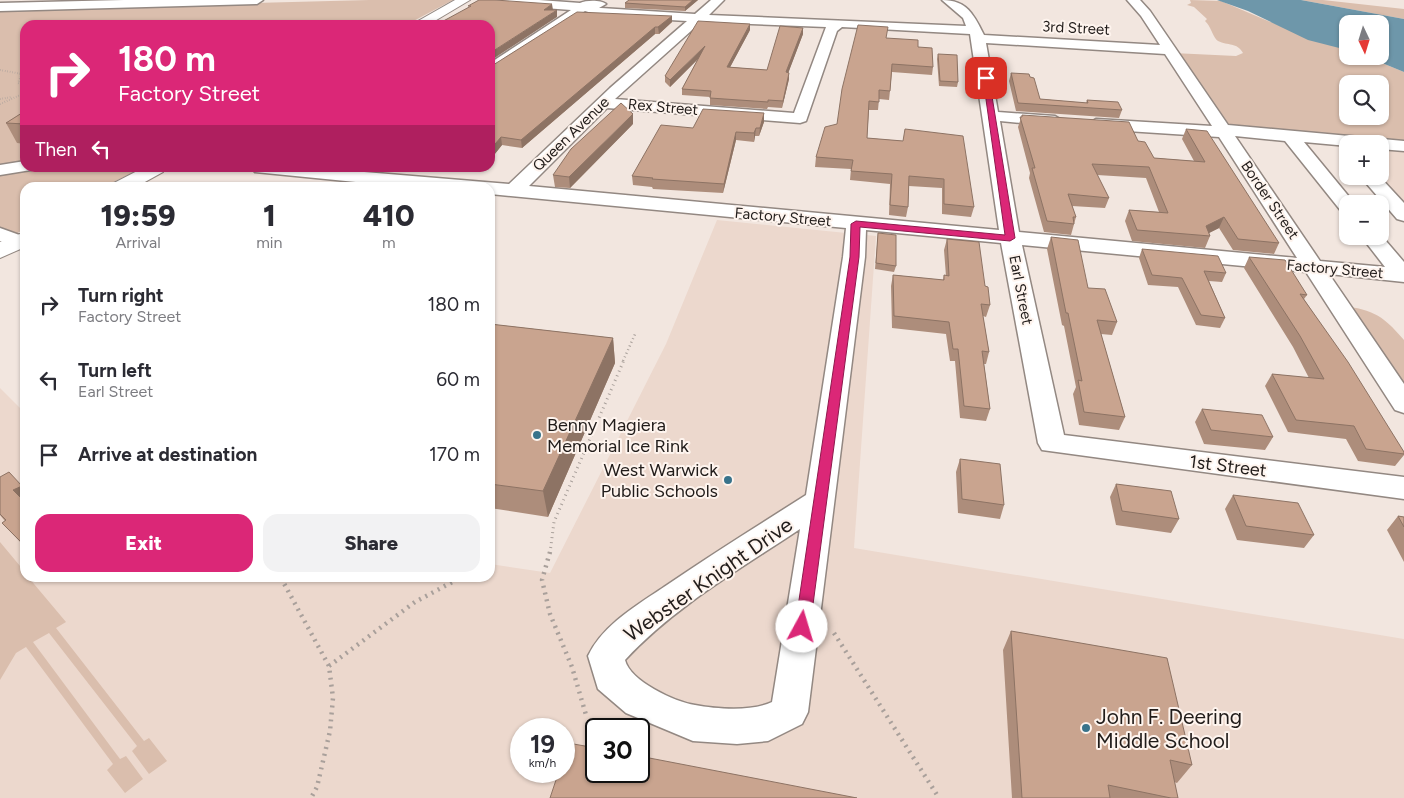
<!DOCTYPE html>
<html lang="en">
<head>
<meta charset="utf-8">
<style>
  :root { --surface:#fff; --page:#f2f2f3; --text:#2b2b33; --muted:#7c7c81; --accent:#db2777 }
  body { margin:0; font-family:Figtree,sans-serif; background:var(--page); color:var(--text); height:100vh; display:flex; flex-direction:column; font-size:19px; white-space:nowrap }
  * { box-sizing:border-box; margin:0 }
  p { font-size:16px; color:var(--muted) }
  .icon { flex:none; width:28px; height:28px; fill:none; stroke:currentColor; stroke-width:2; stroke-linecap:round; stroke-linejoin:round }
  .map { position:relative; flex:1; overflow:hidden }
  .panel { position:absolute; left:20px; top:182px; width:475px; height:400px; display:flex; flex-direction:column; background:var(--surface); border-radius:15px; box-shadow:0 1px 4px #0004 }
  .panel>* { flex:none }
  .guide { position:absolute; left:20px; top:20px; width:475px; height:152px; border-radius:15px; box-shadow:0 1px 4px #0004; background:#db2777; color:#fff; overflow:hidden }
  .needle { width:32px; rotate:176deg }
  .buttons { position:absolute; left:1339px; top:15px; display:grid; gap:10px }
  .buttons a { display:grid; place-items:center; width:50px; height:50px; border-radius:10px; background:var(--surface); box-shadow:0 1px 4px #0004; font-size:25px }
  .speed { position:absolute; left:510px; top:718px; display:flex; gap:10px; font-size:25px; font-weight:700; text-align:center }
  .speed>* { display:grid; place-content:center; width:65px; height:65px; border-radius:50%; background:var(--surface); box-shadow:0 1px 4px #0004; line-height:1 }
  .speed small { font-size:12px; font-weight:400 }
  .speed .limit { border:2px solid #111; border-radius:8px; background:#fff; color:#111 }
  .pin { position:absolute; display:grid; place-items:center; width:42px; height:42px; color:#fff; margin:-21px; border-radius:10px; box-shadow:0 2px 8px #0006 }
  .me { position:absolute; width:55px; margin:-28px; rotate:6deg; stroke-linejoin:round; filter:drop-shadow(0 0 4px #0008) }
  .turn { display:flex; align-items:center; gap:18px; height:105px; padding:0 15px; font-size:22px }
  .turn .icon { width:65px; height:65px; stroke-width:2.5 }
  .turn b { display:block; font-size:35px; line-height:42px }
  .then { display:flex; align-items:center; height:48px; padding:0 15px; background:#0003; gap:10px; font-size:19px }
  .eta { display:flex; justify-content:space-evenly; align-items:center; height:85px; text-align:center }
  .eta b { font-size:30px; font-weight:800; line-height:35px }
  .action { display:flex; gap:10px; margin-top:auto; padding:10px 15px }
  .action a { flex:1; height:58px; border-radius:15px; background:var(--accent); color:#fff; font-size:20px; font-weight:800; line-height:58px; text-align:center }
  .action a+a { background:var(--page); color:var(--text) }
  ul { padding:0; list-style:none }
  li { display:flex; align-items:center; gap:15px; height:75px; padding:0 15px }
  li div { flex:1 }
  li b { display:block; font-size:19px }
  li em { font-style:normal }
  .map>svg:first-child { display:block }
  .built { fill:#ecd8cd; fill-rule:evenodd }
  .green { fill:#dabead; fill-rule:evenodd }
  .water { fill:#6e97aa }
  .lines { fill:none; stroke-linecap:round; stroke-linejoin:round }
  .minor-casing { stroke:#938882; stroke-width:3 }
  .major-casing { stroke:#938882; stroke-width:2 }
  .path-far3 { stroke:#a9a09b; stroke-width:2; stroke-dasharray:0.5 2; stroke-linecap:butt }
  .path-far2 { stroke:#a9a09b; stroke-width:2.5; stroke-dasharray:1 3; stroke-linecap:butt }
  .path-far1 { stroke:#a9a09b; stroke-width:3; stroke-dasharray:1 4; stroke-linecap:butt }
  .path { stroke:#a9a09b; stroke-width:4.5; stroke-dasharray:2 5; stroke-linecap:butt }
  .minor { fill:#fff; fill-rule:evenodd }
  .major { fill:#fff; fill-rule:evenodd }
  .wall { fill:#ad8d7b }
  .shaded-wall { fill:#8d7364 }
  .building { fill:#c9a48f; stroke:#8d7364 }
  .route { fill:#db2777; stroke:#8e194d }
  .poi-dot { fill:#38738b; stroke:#fef4ee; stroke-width:2 }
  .labels { text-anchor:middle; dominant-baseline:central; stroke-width:4; stroke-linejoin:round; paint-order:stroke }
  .far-street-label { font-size:15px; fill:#211c1a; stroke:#fef4ee }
  .poi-label { font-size:18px; fill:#211c1a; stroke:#fef4ee; text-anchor:start }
  .street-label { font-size:18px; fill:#211c1a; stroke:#fef4ee }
  .near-street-label { font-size:21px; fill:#211c1a; stroke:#fef4ee }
  .near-poi-label { font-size:21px; fill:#211c1a; stroke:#fef4ee; text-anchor:start }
</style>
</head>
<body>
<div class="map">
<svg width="1404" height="798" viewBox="0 0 1404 798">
  <rect width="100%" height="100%" fill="#f2e6df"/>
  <!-- built -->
  <path class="built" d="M1226 130 1404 143V203L1376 176H1380V144H1348L1347 146 1230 137Z
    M717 220 876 236 854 548 1404 639V798H0V388L25 413V578H490V564L550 573 666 344ZM521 729H564V771H521ZM596 729H639V771H596Z"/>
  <!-- green -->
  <path class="green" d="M369 0H453L406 25H25V168H141L104 187 25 188V229L0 242V10Z
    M1190 0 1221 1 1268 21 1347 50 1348 56H1365L1404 72V143L1226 130 1173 53 1236 56 1243 53C1237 42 1228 46 1218 41 1213 38 1211 26 1205 21L1207 19 1194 7 1187 5 1191 3ZM1348 84H1380V116H1348Z
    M1301 0H1323L1404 9V19Z
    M1335 305C1371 309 1381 313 1404 340V408Z
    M0 542 25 572V578H29L66 622 56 628 144 741 149 738 167 761 149 774 132 751 137 746 49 633 33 642 120 759 126 756 143 779 125 793 107 770 113 764 26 647 16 653 0 680Z"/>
  <!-- water -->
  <path class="water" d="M1217 0H1301L1404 19V72L1365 56H1380V24H1348L1347 50 1308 40 1248 11Z"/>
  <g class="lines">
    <defs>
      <path id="minor" d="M124 0H263L257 4 0 11V3Z
        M487 0H539L580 3C587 0 601 0 606 4L599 8H601L695 14 711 0H724L709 15 966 26 963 18 942 0C967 0 974 15 984 35L1160 45 1141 16 1127 0H1140L1150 11 1228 125 1404 141V151L1380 149V144H1348V146L1304 142 1355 204H1348V213L1341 211 1285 141 1235 136 1320 261 1385 267 1361 236H1380V234L1404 262V282L1329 274 1404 384V413L1395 410 1306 272 1022 245 1064 435 1404 477V499L1042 450 1038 443 1001 243 866 230 865 257 808 712 802 724 768 741 737 744 693 741 626 713 598 689 588 656C603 624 639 604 667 585 712 554 759 525 806 495L843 257 846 228 490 194V188H416L255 172 252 168H316L509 184 610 88 687 21 601 16 585 11 490 73V63L571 10 493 4ZM701 22 826 27 794 113 615 99ZM842 27 970 34 999 230 529 186 607 108 800 123 806 121 837 31ZM986 43 1165 54 1212 126 1096 119 1088 124 1096 129 1219 137 1297 258 1019 232 1000 121 1055 126 1063 121 1055 116 998 112ZM800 529 772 702C751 712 717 709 695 705 675 702 630 681 625 660 674 607 740 569 800 529Z
        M25 161V168H33L31 170 0 175V165Z
        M1360 176H1379L1404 203V221L1397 219Z
        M0 228 25 237V247L19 248 0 241Z"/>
      <path id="major" d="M455 0H470L428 25H411Z
        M143 168H165L163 172 134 188H110L112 184Z
        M25 232V247L0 258V242Z"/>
    </defs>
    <!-- minor casing -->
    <use href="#minor" class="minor-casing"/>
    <!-- major casing -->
    <use href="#major" class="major-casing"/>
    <!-- path-far3 -->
    <path class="path-far3" d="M0 70 22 74 18 83 25 87
      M0 99 12 97
      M0 104 25 93"/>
    <!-- path-far2 -->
    <path class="path-far2" d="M623 361 636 332"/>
    <!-- path-far1 -->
    <path class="path-far1" d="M550 553 554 522 624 360"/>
    <!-- path -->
    <path class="path" d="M550 552 542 580 550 614 572 667 586 715
      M281 578 329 666 333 698 330 731 317 787 311 798
      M834 633 939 798
      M329 666 415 602 458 579"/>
    <!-- minor -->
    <use href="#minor" class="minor"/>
    <!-- major -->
    <use href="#major" class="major"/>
  </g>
  <!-- wall -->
  <path class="wall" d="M629 0H698L685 11 625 8V3Z
    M672 16V22L659 34H655L522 148 502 145 490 160V67Z
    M803 28V34L788 73 789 79 782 108 768 107 767 109 710 105V97L682 95V89L698 59 670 87 665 82V76L750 30 730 67 767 70Z
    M886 38 918 47 933 67 932 75 892 72 889 100 879 99 878 110H869L867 138 903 141 974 207 971 217 942 214V188L909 186 908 207 906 217 889 215 890 184 850 180 851 169 815 167 816 157 837 124Z
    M938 54 958 82 957 87 939 86 937 59Z
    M1011 73 1040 99 1086 103 1087 100 1122 110 1119 118 1016 111 1009 81Z
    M25 111V144L17 143 6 123Z
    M764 113V122L759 136H755L754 142 736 140 723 193 653 189 652 187 633 185 632 176Z
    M1022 115 1138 141 1154 158 1194 161 1182 139 1186 129 1279 243 1274 254 1233 250 1219 228 1209 233 1210 236 1205 248 1132 241 1125 221 1129 210 1159 212 1146 178 1097 175 1109 198 1105 208 1072 206 1076 217 1071 235 1044 232 1029 178 1030 173 1018 127Z
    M633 124 570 188 555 187 553 175Z
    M878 233 896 266 894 272 875 269Z
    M1051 237 1088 288 1117 322 1112 335 1101 334 1125 417 1119 430 1079 425 1073 394 1076 387 1064 326 1062 325 1047 249Z
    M947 239 985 286 990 305 986 317 983 316 989 352 986 364H984L990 409 986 421 960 418 955 361H950L946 334 892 328 891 286 893 275 943 280 944 275 946 276 944 250Z
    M1142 249 1226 273 1222 282 1209 281 1225 318 1220 328 1196 325 1178 287 1148 285 1139 258Z
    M1249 257 1307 295 1304 299 1404 452V455L1395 466 1358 461 1346 439 1288 432 1265 386 1272 374 1309 378 1293 347 1244 268Z
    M490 324 613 338 615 363 548 517 490 508Z
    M1202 409 1273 437 1265 450 1204 444 1195 422Z
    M960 459 1004 505 1000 519 958 513 956 472Z
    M0 477 22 486 25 490V494L20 497 25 502V547L2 523 5 521 0 515Z
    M1116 484 1179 519 1171 533 1116 525 1110 497Z
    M1233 495 1314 535 1304 548 1237 540 1225 509Z
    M1398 516 1404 517V562L1387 530Z
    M1011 631 1192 765 1177 783 1174 782 1178 798H1012L1003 650Z"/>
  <!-- shaded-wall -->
  <path class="shaded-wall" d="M693 0H698L685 11V7Z
    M552 4 553 10H544Z
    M557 10V17L490 61V53Z
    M672 16V22L659 34 658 27Z
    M750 24V30L727 73V67Z
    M655 27V34L522 148 521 140Z
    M803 28V34L786 79V72Z
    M705 46V52L670 87V80Z
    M789 73V79L782 108 783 101Z
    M764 113V122L759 136 760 128Z
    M633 114V124L570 188 569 177Z
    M756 128 755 136 754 142V133Z
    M736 132V140L723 193 724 184Z
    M501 137 502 145 490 160V150Z
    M1224 217 1219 228 1203 236 1206 226Z
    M613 338 615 363 548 517 543 491Z
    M22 486 25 490V494L19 497 13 490Z
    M24 539 25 541V547L20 541Z"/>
  <!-- building -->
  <path class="building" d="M479 0H495L552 4 544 10H557L490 53V25H436L471 6H468Z
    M629 0H693L685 7 625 3Z
    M577 12 672 16 658 27H655L521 140 501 137 490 150V67Z
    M698 21 750 24 727 67 767 70 780 26 803 28 786 72 789 73 783 101 768 100V102L710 98 711 91 682 89 705 46 670 80 665 76Z
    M858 25 888 27 886 38 918 40V47L932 48 933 67 892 64 890 91 879 90V102L869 101 867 138 903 141 905 129 963 136 974 207 944 204V179L909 176 908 207 890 205 892 174 851 171 853 160 816 157 825 127 837 124 842 89Z
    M938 54 957 55 958 82 940 81Z
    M1011 73 1029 74 1030 77 1034 78 1040 99 1088 103 1087 100 1118 102 1122 110 1018 103Z
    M621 103 633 114 569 177 553 175 571 149Z
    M703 109 764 113 760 128H756L754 133 736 132 724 184 652 179 653 178 632 176 661 125 693 128Z
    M25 111V124L6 123Z
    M1022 115 1129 122 1138 141 1145 142 1154 158 1205 162 1186 129 1207 131 1279 243 1238 239 1224 217 1206 226 1210 236 1137 230 1129 210 1168 213 1149 167 1092 164 1109 198 1068 194 1076 217H1073L1074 224 1047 221 1032 168H1035L1020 117H1022Z
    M878 233 896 235V266L876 263Z
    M1051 237 1078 240 1088 288 1105 289 1117 322 1097 320 1125 417 1084 412 1078 380 1082 381 1068 313H1066Z
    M947 239 979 242 985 286 988 287 990 305 981 304 989 352 982 351 990 409 964 406 958 349H953L949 322 894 316 893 275 944 280V275L949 276Z
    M1142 249 1218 256 1226 273 1204 271 1225 318 1201 315 1182 278 1152 275Z
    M1249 257 1285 260 1307 295 1300 294 1348 362 1404 452V454L1366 449 1354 426 1296 420 1272 374 1324 379 1300 336Z
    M490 324 613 338 543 491 490 484Z
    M1202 409 1262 415 1273 437 1211 430Z
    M960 459 1000 464 1004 505 962 499Z
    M9 472 22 486 13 490 25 502V540L24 539 20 541 2 523 6 520 0 514V477Z
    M1116 484 1171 491 1179 519 1122 511Z
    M1233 495 1298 503 1314 535 1246 526Z
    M1398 516 1404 517V527Z
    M1011 631 1167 658 1192 765 1170 760 1178 798H1171L1108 785 1110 798H1022Z
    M568 743 596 748V771H639V756L857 798H550L559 771H564V757Z"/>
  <!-- route -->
  <path class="route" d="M986 76 989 78 1015 238 1010 241 860 227 859 257 810 627 808 632 802 634 797 632 795 627 850 257 851 224 856 221 1005 235 983 78Z"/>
  <!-- markers -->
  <g class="poi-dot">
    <circle cx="537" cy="435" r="5"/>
    <circle cx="728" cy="480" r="5"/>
    <circle cx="1086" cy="728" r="5"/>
  </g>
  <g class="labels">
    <!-- far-street labels -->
    <g class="far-street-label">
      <text transform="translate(1076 28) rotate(3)">3rd Street</text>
      <text transform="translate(663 107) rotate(5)">Rex Street</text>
      <text transform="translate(571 134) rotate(-44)">Queen Avenue</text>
      <text transform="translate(1270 200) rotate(56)">Border Street</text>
      <text transform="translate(783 217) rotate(5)">Factory Street</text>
      <text transform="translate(1335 269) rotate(5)">Factory Street</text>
      <text transform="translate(1021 290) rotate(79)">Earl Street</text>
    </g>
    <!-- poi labels -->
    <g class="poi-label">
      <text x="547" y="425">Benny Magiera<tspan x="547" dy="21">Memorial Ice Rink</tspan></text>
      <text x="718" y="470" text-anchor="end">West Warwick<tspan x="718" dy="21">Public Schools</tspan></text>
    </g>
    <!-- street labels -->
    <g class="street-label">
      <text transform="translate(1228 466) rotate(7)">1st Street</text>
    </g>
    <!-- near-street labels -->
    <g class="near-street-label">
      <text transform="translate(708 579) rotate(-35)">Webster Knight Drive</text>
    </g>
    <!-- near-poi labels -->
    <g class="near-poi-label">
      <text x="1096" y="716">John F. Deering<tspan x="1096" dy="24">Middle School</tspan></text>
    </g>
  </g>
</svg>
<div class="buttons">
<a><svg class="needle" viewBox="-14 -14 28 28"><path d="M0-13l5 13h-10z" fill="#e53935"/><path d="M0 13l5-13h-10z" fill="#7c7c81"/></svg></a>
<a><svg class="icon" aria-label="search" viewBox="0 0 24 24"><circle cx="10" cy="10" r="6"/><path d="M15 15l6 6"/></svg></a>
<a>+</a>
<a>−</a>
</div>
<div class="speed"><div>19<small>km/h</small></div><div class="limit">30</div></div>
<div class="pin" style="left:986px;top:78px;background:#d93025"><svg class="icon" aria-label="arrive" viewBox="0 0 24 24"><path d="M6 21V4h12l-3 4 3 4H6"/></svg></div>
<svg class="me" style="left:802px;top:627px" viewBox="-20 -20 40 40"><circle r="19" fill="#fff"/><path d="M0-13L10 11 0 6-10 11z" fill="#db2777"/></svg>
<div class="guide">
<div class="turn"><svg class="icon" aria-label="right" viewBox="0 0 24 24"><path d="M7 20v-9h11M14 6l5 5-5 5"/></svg><div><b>180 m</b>Factory Street</div></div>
<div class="then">Then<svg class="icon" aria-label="left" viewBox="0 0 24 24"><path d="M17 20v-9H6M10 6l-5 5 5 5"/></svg></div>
</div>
<section class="panel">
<div class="eta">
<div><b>19:59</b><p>Arrival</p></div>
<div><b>1</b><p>min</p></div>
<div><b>410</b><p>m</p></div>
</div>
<ul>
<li><svg class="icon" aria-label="right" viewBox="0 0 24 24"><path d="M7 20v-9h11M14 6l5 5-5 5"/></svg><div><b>Turn right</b><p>Factory Street</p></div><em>180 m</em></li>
<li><svg class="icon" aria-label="left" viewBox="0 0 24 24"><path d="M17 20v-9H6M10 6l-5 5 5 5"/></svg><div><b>Turn left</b><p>Earl Street</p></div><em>60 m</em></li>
<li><svg class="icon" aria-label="arrive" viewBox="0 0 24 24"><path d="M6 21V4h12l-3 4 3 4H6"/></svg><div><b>Arrive at destination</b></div><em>170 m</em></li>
</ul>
<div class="action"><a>Exit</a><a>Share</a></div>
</section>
</div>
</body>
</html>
